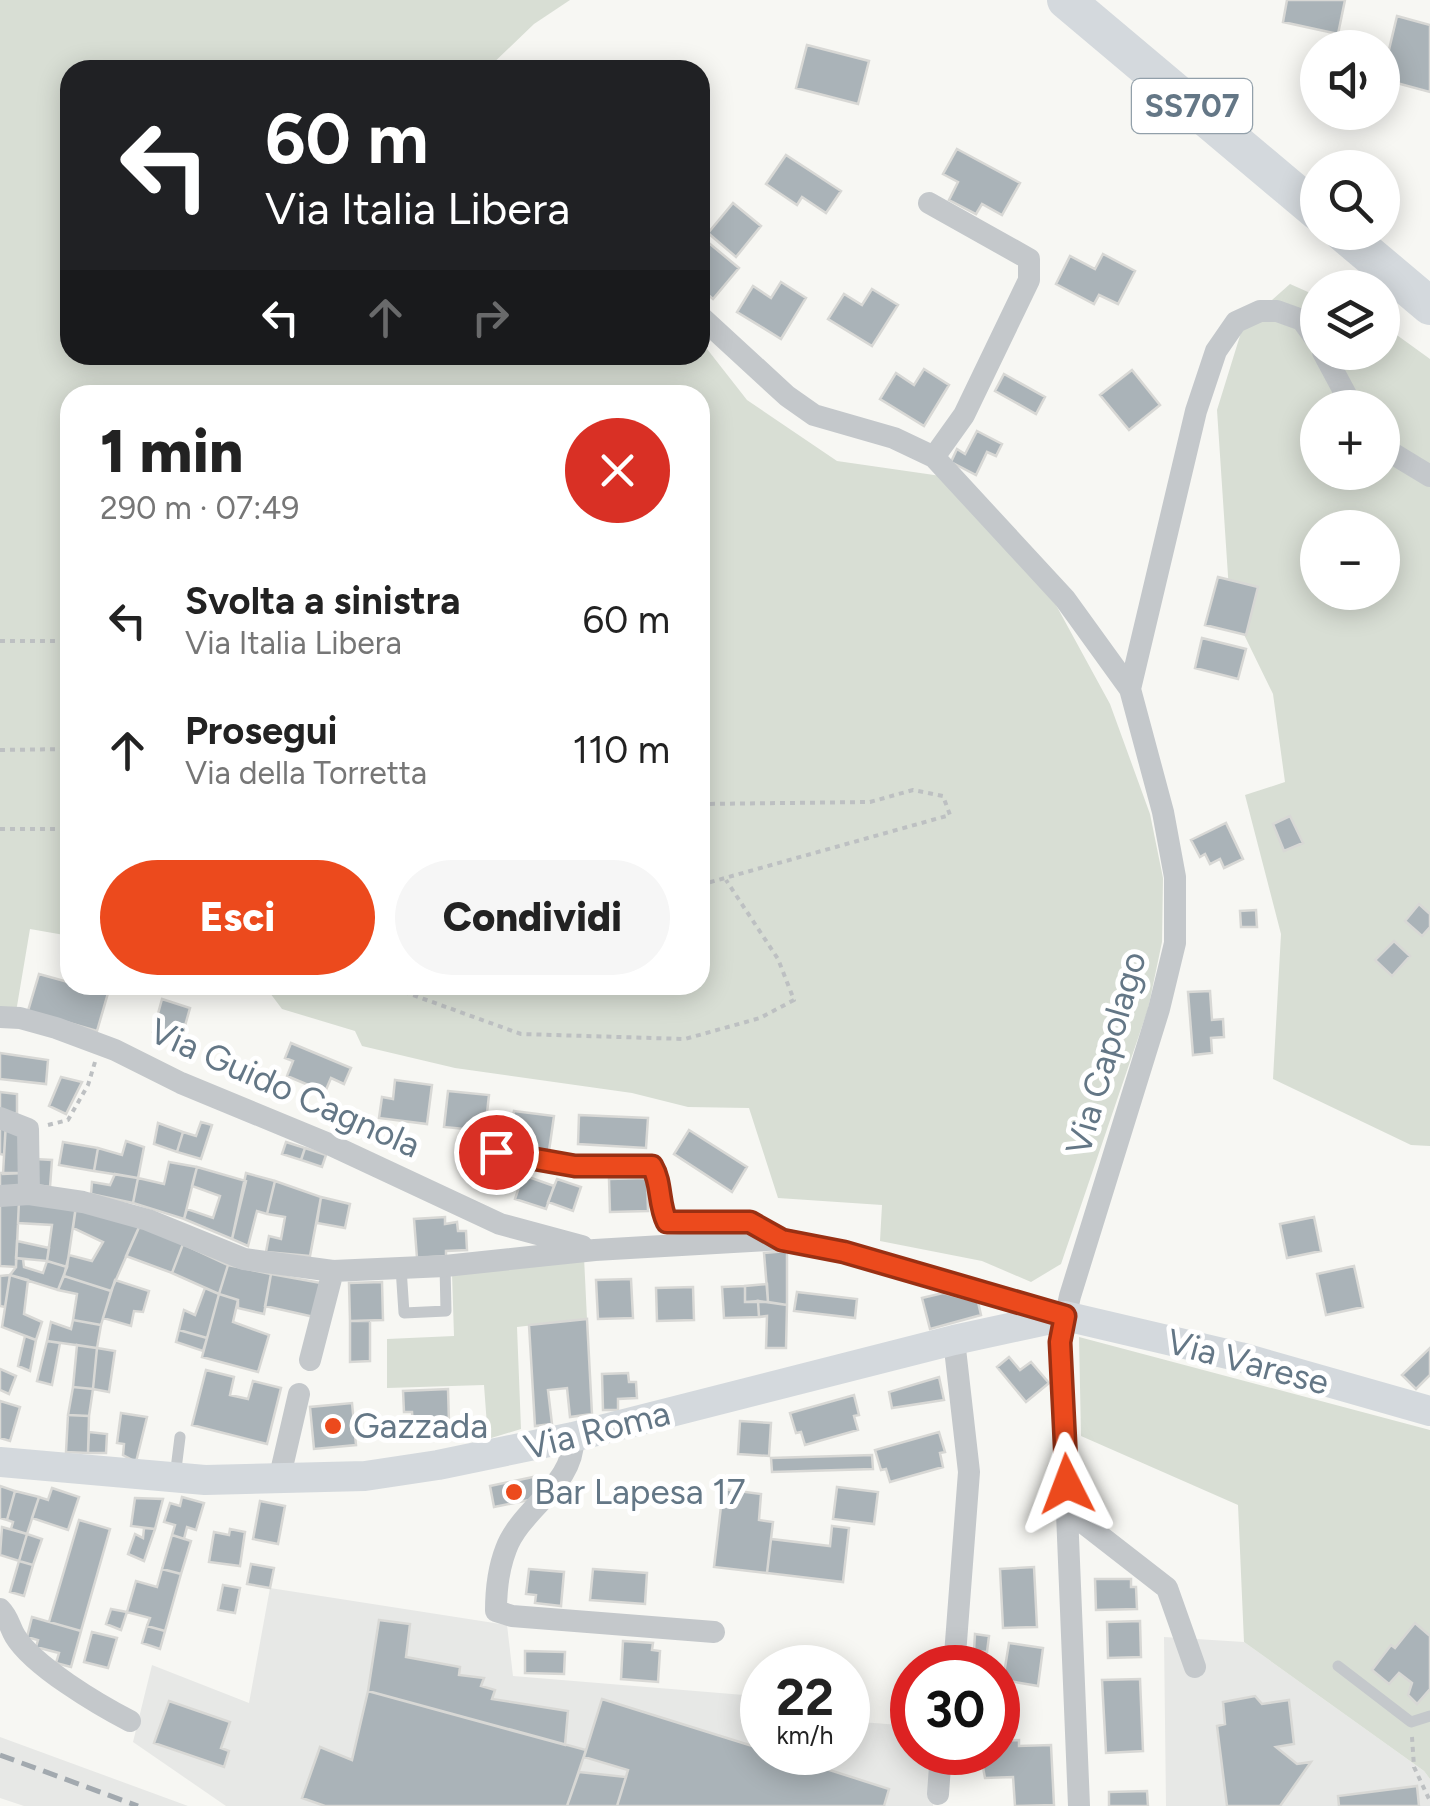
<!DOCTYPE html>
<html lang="it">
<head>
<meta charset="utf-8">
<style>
  :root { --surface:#fff; --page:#f6f6f6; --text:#222; --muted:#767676; --accent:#ec4a1d }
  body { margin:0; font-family:Figtree,sans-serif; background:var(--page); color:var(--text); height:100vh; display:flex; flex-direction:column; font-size:38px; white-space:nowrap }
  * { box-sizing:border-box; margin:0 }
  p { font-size:32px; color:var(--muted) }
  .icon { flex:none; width:55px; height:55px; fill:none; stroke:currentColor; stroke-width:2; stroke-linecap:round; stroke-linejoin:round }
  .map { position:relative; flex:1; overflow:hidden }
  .panel { position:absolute; left:60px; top:385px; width:650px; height:610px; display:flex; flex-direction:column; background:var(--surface); border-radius:30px; box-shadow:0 5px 25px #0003 }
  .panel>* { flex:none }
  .banner { position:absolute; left:60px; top:60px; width:650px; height:305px; border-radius:30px; box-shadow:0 5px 25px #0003; background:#202124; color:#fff; overflow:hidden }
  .tools { position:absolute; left:1300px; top:30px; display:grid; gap:20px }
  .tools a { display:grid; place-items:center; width:100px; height:100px; border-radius:50%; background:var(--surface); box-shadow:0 5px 25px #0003; font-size:50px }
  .speed { position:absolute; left:740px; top:1645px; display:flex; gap:20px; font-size:50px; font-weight:700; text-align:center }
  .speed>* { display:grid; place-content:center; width:130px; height:130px; border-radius:50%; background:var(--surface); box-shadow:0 5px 25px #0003; line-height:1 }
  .speed small { font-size:25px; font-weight:400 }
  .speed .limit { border:15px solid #d22; background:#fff; color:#111 }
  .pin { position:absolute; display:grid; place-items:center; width:85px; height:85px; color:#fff; margin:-42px; border:5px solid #fff; border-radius:50%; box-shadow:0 2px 10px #0007 }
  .me { position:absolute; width:110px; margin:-55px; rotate:357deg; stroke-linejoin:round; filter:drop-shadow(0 0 8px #0008) }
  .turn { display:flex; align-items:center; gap:35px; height:210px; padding:0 40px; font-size:45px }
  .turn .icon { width:130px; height:130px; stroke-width:2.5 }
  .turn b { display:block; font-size:70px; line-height:85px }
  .lanes { display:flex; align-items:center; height:95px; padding:0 40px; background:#0003; justify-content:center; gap:50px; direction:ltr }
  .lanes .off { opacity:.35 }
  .round { display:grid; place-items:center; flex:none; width:105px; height:105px; border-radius:52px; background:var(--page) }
  .headline { display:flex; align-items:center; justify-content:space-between; height:170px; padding:0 40px }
  h1 { font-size:60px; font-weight:800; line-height:75px }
  .button { display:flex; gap:20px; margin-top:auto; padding:20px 40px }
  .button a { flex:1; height:115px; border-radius:60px; background:var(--accent); color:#fff; font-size:40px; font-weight:800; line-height:115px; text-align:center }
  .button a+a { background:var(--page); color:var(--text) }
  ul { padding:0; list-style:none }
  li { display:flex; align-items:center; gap:30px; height:130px; padding:0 40px }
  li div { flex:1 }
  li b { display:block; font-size:38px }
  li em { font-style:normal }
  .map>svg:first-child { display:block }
  .built { fill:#e7e8e6 }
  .green { fill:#d8ded4; fill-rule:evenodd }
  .building { fill:#aab3b8; stroke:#d8d8d5; stroke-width:2.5 }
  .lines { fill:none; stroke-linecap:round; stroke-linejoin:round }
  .path { stroke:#bdc0c2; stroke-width:4; stroke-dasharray:5 5; stroke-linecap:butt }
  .service { stroke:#c4c8cb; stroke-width:11 }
  .minor { stroke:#c4c8cb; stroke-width:22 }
  .secondary { stroke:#d4d9dd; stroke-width:30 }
  .trunk { stroke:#d4d9dd; stroke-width:38 }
  .rail { stroke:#a2a9af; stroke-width:5; stroke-dasharray:15 8; stroke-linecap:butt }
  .route-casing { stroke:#993013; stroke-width:25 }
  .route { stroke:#ec4a1d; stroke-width:18 }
  .poi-dot { fill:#ec4a1d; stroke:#fff; stroke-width:4 }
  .labels { text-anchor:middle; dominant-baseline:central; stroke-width:10; stroke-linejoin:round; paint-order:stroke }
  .shield { fill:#fff; stroke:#92a0aa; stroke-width:2.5 }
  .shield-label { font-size:32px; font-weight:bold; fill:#647786 }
  .street-label { font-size:35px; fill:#647786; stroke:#fff }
  .poi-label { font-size:35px; fill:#647786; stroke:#fff; text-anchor:start }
</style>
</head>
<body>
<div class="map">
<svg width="1430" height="1806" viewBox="0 0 1430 1806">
  <rect width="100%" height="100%" fill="#f7f7f3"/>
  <!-- built -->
  <path class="built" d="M270 1588 507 1625 513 1676 744 1695V1711L762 1713V1752H848V1721L912 1726V1752L938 1753 933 1806H226L133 1742 152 1665 249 1703Z
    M1164 1637 1244 1642 1424 1771 1430 1779V1806H1166Z
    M0 1737 188 1806H24L0 1798Z"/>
  <!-- green -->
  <path class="green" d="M0 0H570L534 24 486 70H70V355H700V340L747 400 837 461 941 476 1056 605 1110 704 1150 814 1163 878 1162 942 1148 1009 1061 1264 1031 1282 982 1261 880 1241 882 1205 778 1198 749 1108 688 1107 632 1093 455 1068 362 1046 355 1031 282 1009 264 985H700V395H70V936L30 929 16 1012 0 1009Z
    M1290 284 1317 296 1318 352H1382L1383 325 1430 359V1146L1411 1145 1273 1079 1281 934 1245 795 1285 782 1273 694 1230 606 1217 410 1243 326ZM1318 408H1382V472H1318ZM1318 528H1382V592H1318Z
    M584 1257 587 1319 517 1327 521 1429 488 1439 484 1385 387 1388V1339L454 1336 452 1273Z
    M1079 1337 1430 1430V1779L1424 1771 1244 1642 1238 1505 1081 1436Z"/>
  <!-- building -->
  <path class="building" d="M1287 0H1345L1338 34 1283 22Z
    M1397 16 1430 25V92L1382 79Z
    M807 45 869 61 858 104 796 88Z
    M957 149 1020 183 1002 215 982 204 976 214 949 200 958 182 943 174Z
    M786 155 841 191 826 213 802 197 797 205 766 184Z
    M733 203 761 226 736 257 708 233Z
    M710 244 739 268 713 299 700 288V256Z
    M1103 254 1135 271 1118 304 1099 295 1094 304 1056 284 1070 256 1095 269Z
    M781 282 806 298 781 339 737 312 753 286 771 298Z
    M872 289 898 305 872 346 828 319 844 294 862 305Z
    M924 369 949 385 924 426 880 399 896 373 914 385Z
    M1132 370 1160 405 1129 430 1100 395Z
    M1004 374 1045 397 1036 414 995 391Z
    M977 431 1002 444 996 456 987 452 976 475 951 462 957 449 965 454Z
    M1218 577 1258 587 1246 635 1205 625Z
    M1202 638 1246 649 1238 679 1195 668Z
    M1290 816 1303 843 1284 851 1273 824Z
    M1226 823 1243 859 1224 868 1220 859 1210 864 1205 854 1200 857 1191 840Z
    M1419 904 1430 914V927L1422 936 1405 921Z
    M1256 910 1257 927H1241L1240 911Z
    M1394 941 1410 956 1392 976 1375 960Z
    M39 974 108 993 97 1031 28 1011Z
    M1210 991 1212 1020 1223 1019 1224 1037 1211 1038 1212 1053 1193 1055 1188 992Z
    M162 999 190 1008 181 1040 153 1032Z
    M291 1043 351 1068 344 1084 331 1078 325 1092 287 1076 293 1061 285 1058Z
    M0 1053 48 1060 46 1084 0 1079Z
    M61 1077 82 1082 66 1114 49 1106Z
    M395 1080 432 1085 427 1124 379 1118 382 1097 393 1099Z
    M448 1091 489 1095 485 1131 444 1127Z
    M0 1092 17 1094V1114L0 1111Z
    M514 1111 554 1116 549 1151 508 1145Z
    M579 1115 648 1118 646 1148 578 1144Z
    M0 1121 6 1122 4 1155 0 1154Z
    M6 1122 22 1134 24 1173 3 1174Z
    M201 1122 212 1125 201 1159 177 1152 183 1132 196 1136Z
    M158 1123 183 1132 177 1152 154 1144Z
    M689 1130 747 1167 732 1192 674 1154Z
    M126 1141 144 1147 138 1178 94 1171 98 1148 122 1155Z
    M63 1142 98 1148 94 1171 59 1165Z
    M286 1142 305 1148 301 1160 282 1154Z
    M305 1148 326 1155 322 1167 301 1160Z
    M35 1159 52 1160 50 1187 36 1185Z
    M169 1162 197 1167 184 1219 133 1203 138 1178 164 1184Z
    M197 1167 246 1181 232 1239 184 1219 187 1209 213 1218 220 1196 192 1186Z
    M0 1173H24L23 1189 0 1191Z
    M246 1173 275 1181 267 1214 257 1211 248 1246 232 1239Z
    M115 1174 138 1178 133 1203 91 1194 92 1182 110 1185Z
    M523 1175 554 1186 546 1209 515 1199Z
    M647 1178 648 1211 610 1212 609 1179Z
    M557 1179 581 1187 573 1211 548 1202Z
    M275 1181 321 1197 310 1256 266 1252 269 1236 281 1239 285 1217 267 1214Z
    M321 1197 350 1204 345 1228 317 1223Z
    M19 1201 16 1267 0 1266V1202Z
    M19 1201 76 1206 67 1267 47 1261 52 1225 18 1223Z
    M76 1206 140 1225 111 1291 64 1276 69 1255 92 1261 103 1242 73 1228Z
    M445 1217V1224L457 1222 458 1231H466L467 1250 446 1251V1256L417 1258 414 1219Z
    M1314 1217 1321 1251 1287 1258 1280 1224Z
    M140 1225 183 1244 172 1273 126 1256Z
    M17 1241 49 1248 47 1261 16 1258Z
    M183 1244 228 1265 219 1294 172 1273Z
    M787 1251V1305L768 1302 764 1253Z
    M16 1258 23 1259 24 1267 43 1273 47 1261 67 1267 58 1290 10 1275 16 1267Z
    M228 1265 271 1274 264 1314 238 1308V1300L219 1294Z
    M1354 1266 1363 1307 1326 1315 1317 1274Z
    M271 1274 321 1283 314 1317 265 1306Z
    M10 1275 5 1307 0 1306V1276Z
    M10 1275 28 1280 24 1314 42 1322 36 1340 2 1327Z
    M64 1276 111 1291 101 1325 73 1320 77 1294 58 1290Z
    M631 1279 633 1318 598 1319 596 1280Z
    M115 1280 149 1291 143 1312 134 1311 131 1326 103 1318Z
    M382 1282 383 1320 350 1321 349 1283Z
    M767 1284 768 1302H745V1286Z
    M745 1286V1302L758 1301 759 1317 724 1318 722 1287Z
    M693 1287 694 1320 657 1321 656 1288Z
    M205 1288 219 1294 207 1338 179 1330 184 1310 195 1315Z
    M797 1292 857 1299 855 1318 794 1311Z
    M943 1293 978 1302 981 1315 930 1329 922 1298Z
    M219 1294 238 1300 233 1322 269 1335 258 1372 202 1357Z
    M758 1301 787 1305 786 1348H766L767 1316 759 1317Z
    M587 1319 592 1414 570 1417 567 1388 548 1390 552 1424 535 1426 529 1325Z
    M73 1320 101 1325 97 1348 47 1341 51 1322 71 1329Z
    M350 1321H370V1361L350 1362Z
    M179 1330 207 1338 203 1351 176 1342Z
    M25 1336 36 1340 30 1371 18 1366Z
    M47 1341 60 1343 52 1385 37 1381Z
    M77 1345 97 1348 93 1389 73 1387Z
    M97 1348 115 1351 109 1392 93 1389Z
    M1430 1348V1375L1416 1389 1402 1375Z
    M1009 1357 1020 1370 1031 1362 1049 1383 1026 1402 997 1367Z
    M0 1369 16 1376 9 1394 0 1390Z
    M206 1370 234 1377 230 1395 248 1399 253 1381 281 1388 267 1444 192 1425Z
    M628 1373 629 1382H636L637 1398 618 1399V1410H603L602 1374Z
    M939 1377 944 1400 892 1408 889 1392Z
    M73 1387 93 1389 89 1416 68 1415Z
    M448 1389 449 1423 413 1425 412 1412H404L403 1391Z
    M854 1395 859 1415 854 1416 858 1430 805 1445 801 1432 796 1433 790 1413Z
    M0 1401 20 1407 10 1441 0 1438Z
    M352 1403 356 1445 314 1449 310 1407Z
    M121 1413 147 1417 136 1462 123 1455 124 1444 117 1443Z
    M68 1415 89 1416 88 1453 66 1452Z
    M740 1421 771 1423 769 1456 738 1454Z
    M89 1432 107 1434 106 1453H88Z
    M939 1432 945 1452 940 1453 943 1467 890 1482 886 1469 881 1470 875 1450Z
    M872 1455 873 1469 772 1472 771 1458Z
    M533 1477 539 1498 494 1507 490 1486Z
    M0 1486 15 1491 7 1520 0 1518Z
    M837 1487 878 1492 874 1524 833 1519Z
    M52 1488 79 1497 68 1530 32 1518 39 1497 48 1500Z
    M723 1489 761 1494 759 1520 773 1522 767 1573 714 1567Z
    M15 1491 39 1497 27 1534 11 1529 13 1522 7 1520Z
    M182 1497 204 1503 196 1530 187 1527 184 1539 172 1535 175 1525 164 1522 170 1503 180 1506Z
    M135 1498 163 1499 155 1529 131 1526Z
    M260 1501 285 1506 278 1544 253 1539Z
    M79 1520 110 1529 81 1631 49 1622Z
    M832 1526 849 1528 843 1582 767 1573 771 1539 830 1546Z
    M2 1527 27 1534 19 1561 0 1555Z
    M144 1528 155 1529 144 1561 128 1554 135 1534 143 1538Z
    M230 1529 245 1532 240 1566 209 1562 214 1532 229 1535Z
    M27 1534 42 1539 33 1565 19 1561Z
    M172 1535 191 1541 181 1574 162 1569Z
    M19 1561 33 1565 24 1596 10 1592Z
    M251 1564 274 1568 270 1588 247 1584Z
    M1034 1567 1037 1627 1003 1628 1000 1569Z
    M162 1569 181 1574 165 1631 147 1626 150 1618 127 1612 136 1581 157 1587Z
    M529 1569 564 1572 561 1606 535 1603 536 1595 526 1594Z
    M593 1569 647 1573 645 1604 590 1600Z
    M1095 1579H1131V1587H1136L1137 1609 1096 1610Z
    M223 1585 240 1588 235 1613 218 1610Z
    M111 1609 127 1612 121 1630 106 1624Z
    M32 1617 81 1631 71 1667 56 1663 59 1653 36 1647 38 1640 27 1637Z
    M379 1620 410 1624 406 1657 460 1667 459 1675 484 1678 481 1686 495 1690 492 1699 568 1711 565 1745 368 1691Z
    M1140 1621 1141 1657 1108 1658 1107 1622Z
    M1415 1623 1430 1636V1689L1417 1704 1408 1695 1412 1683 1399 1673 1389 1684 1372 1670 1391 1645 1395 1648Z
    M147 1626 165 1631 160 1649 142 1643Z
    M92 1632 117 1638 108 1668 84 1662Z
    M975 1634 989 1636 987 1652 974 1651Z
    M623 1641 653 1643 652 1650 660 1651 658 1682 621 1679Z
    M1009 1643 1043 1648 1038 1686 1003 1680Z
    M525 1651 565 1652 564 1674 525 1673Z
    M1140 1679 1143 1751 1106 1753 1102 1680Z
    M368 1691 586 1750 567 1806H325L302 1798 320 1747 352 1760Z
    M1255 1696 1262 1704 1289 1700 1294 1744 1276 1747 1297 1764 1311 1762 1280 1806H1227L1217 1726 1225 1724 1223 1702Z
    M602 1699 762 1749V1752H773L889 1789 884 1806H617L628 1770 584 1757Z
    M169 1701 230 1722 221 1748 229 1751 224 1767 154 1743Z
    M1019 1740V1746L1051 1745 1054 1805 1015 1806 1013 1777 985 1778 980 1752H998V1741Z
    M579 1772 626 1777 617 1806H567Z
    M1417 1786 1419 1806H1339L1338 1796Z
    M1147 1791 1148 1806H1109V1792Z"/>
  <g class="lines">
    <!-- path -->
    <path class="path" d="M0 641H70
      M0 750 70 749
      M700 804 870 802 913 790 943 796 950 815 700 885
      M0 829H70
      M385 985 521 1034 685 1039 760 1018 794 1000 778 959 726 880
      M48 1125 68 1120 88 1085 95 1062
      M1412 1737 1414 1767 1430 1801"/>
    <!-- service -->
    <path class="service" d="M401 1268 404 1313 446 1311 445 1266
      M175 1477 180 1437
      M1338 1666 1411 1722 1430 1716"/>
    <!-- minor -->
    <path class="minor" d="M929 203 1029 259V280L964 415 934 457
      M700 316 787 396 814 415 894 438 934 457 1065 599 1130 689 1163 812 1175 877V943L1159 1009 1070 1296 1060 1342 1079 1806
      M1323 352 1353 408
      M1382 447 1430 476
      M1130 689 1196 411 1216 351 1236 322 1260 311H1277L1302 320 1318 342
      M0 1017 20 1018 56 1028 115 1050 181 1083 331 1145 500 1224 582 1246
      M0 1118 28 1129 29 1194
      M496 1152 575 1166H652C662 1183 658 1204 667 1222H750L779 1238
      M0 1196 29 1194 83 1202 148 1220 244 1259 333 1271 445 1266 595 1250 783 1239 844 1252 1058 1315
      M954 1340 969 1472 954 1668
      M310 1360 333 1271
      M573 1437C576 1484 521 1508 506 1549 499 1567 496 1592 496 1611L512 1616 714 1632
      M279 1480 299 1394
      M1068 1511 1167 1588 1195 1667
      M0 1609C9 1618 9 1626 15 1636 33 1666 99 1705 130 1721
      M938 1794 941 1752"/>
    <!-- secondary -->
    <path class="secondary" d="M0 1462 205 1480 365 1476 438 1465 573 1437 954 1340 1065 1316 1240 1357 1430 1411"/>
    <!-- trunk -->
    <path class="trunk" d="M1066 0 1318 212
      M1342 232 1430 306"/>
    <!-- rail -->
    <path class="rail" d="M0 1755 138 1806"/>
  </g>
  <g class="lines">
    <defs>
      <path id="route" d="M496 1152 575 1166H652C662 1183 658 1204 667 1222H750L782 1240 844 1252 1065 1316 1060 1342 1067 1484"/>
    </defs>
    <!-- route casing -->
    <use href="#route" class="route-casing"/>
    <!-- route -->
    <use href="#route" class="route"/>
  </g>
  <!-- markers -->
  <g class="poi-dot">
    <circle cx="333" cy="1426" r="10"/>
    <circle cx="514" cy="1492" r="10"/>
  </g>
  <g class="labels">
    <!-- shield labels -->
    <rect class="shield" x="1132" y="79" width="120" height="54" rx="8"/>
    <g class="shield-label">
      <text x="1192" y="106">SS707</text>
    </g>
    <!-- street labels -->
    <g class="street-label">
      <text transform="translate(1106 1053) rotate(-74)">Via Capolago</text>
      <text transform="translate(285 1088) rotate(24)">Via Guido Cagnola</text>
      <text transform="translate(1248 1362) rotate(15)">Via Varese</text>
      <text transform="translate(597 1430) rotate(-14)">Via Roma</text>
    </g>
    <!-- poi labels -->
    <g class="poi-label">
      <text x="353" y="1426">Gazzada</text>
      <text x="534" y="1492">Bar Lapesa 17</text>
    </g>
  </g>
</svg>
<div class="tools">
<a><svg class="icon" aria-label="sound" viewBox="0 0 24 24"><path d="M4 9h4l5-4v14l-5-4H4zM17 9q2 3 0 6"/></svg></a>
<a><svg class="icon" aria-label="search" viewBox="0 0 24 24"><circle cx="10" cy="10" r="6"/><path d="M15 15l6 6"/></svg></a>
<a><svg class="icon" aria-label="layers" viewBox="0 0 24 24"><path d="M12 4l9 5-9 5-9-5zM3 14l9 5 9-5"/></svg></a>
<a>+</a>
<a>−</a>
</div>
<div class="speed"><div>22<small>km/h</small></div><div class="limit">30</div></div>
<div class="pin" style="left:496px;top:1152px;background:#d93025"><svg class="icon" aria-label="arrive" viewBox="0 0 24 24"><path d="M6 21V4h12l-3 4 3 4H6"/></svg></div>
<svg class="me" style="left:1067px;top:1484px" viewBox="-20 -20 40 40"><path d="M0-17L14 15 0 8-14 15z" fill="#ec4a1d" stroke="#fff" stroke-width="4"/></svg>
<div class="banner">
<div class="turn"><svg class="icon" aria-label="left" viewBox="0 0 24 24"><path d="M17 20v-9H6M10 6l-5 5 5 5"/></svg><div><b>60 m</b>Via Italia Libera</div></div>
<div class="lanes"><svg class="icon" aria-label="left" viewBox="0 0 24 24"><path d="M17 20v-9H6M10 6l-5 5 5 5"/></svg><svg class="icon off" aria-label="ahead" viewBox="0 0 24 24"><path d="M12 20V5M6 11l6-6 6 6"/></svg><svg class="icon off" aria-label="right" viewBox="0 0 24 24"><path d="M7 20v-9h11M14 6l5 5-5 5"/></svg></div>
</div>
<section class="panel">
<div class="headline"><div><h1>1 min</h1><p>290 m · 07:49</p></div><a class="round" style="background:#d93025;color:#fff"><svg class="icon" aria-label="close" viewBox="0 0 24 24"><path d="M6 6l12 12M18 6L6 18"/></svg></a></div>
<ul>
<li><svg class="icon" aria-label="left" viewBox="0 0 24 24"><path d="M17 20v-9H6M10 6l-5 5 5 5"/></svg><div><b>Svolta a sinistra</b><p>Via Italia Libera</p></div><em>60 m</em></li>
<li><svg class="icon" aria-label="ahead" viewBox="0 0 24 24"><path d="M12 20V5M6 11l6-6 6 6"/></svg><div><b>Prosegui</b><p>Via della Torretta</p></div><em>110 m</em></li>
</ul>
<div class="button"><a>Esci</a><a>Condividi</a></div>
</section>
</div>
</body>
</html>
